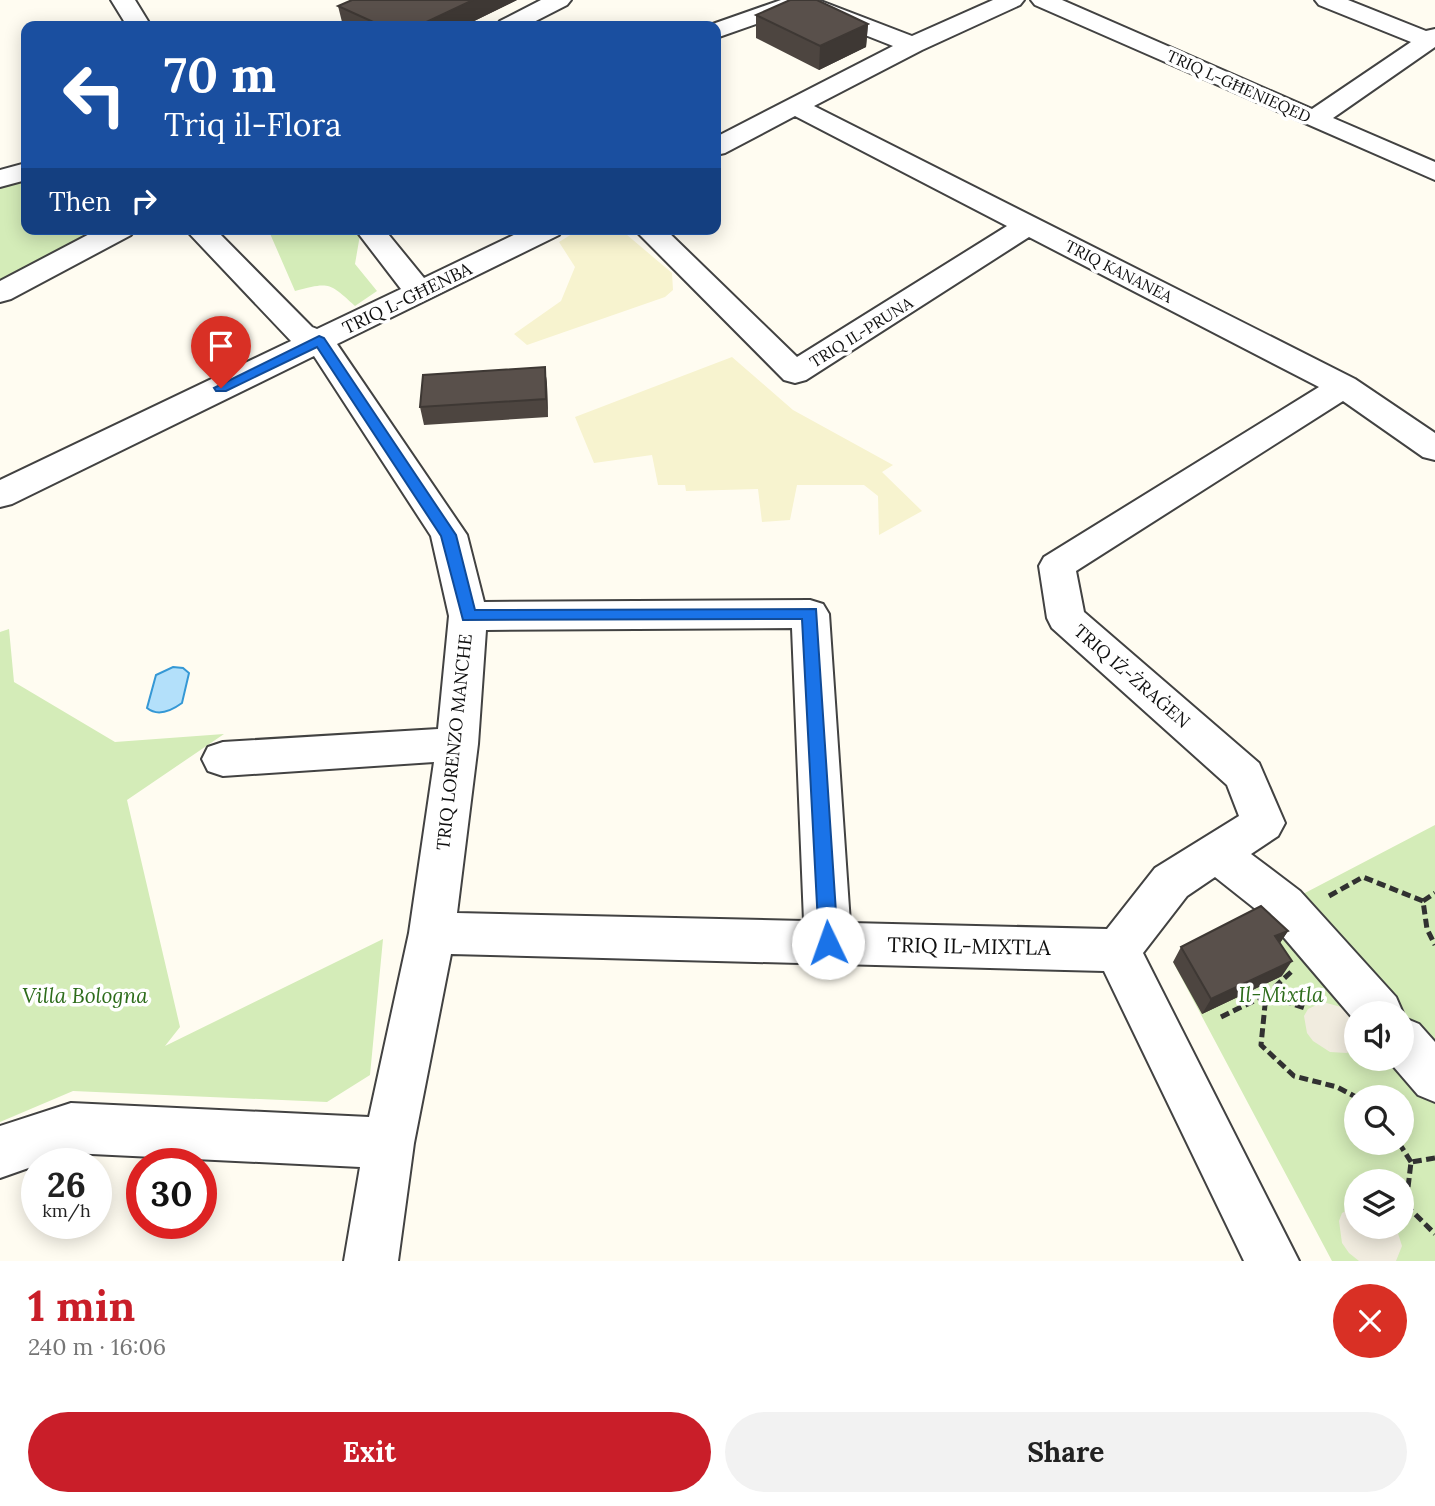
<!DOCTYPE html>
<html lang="en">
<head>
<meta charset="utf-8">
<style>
  :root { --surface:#fff; --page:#f2f2f2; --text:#222; --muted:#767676; --accent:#c91e29 }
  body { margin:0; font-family:Lora,serif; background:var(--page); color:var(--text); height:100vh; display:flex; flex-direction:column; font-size:26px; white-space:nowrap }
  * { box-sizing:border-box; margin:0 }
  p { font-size:23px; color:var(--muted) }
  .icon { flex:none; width:38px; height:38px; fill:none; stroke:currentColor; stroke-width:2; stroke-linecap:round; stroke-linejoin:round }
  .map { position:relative; height:1261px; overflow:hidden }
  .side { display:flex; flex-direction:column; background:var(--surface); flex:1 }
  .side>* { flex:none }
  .banner { position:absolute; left:21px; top:21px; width:700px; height:214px; border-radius:14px; box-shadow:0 4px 18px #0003; background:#1a4fa0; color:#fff; overflow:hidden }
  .buttons { position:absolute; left:1344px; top:1001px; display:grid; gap:14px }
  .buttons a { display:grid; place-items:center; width:70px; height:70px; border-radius:50%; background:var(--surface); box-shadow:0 4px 18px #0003; font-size:35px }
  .speed { position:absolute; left:21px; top:1148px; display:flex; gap:14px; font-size:35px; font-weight:700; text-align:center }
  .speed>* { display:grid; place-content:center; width:91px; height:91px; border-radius:50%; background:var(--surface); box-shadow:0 4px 18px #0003; line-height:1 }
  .speed small { font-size:18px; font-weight:400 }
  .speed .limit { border:10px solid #d22; background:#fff; color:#111 }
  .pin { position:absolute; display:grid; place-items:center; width:60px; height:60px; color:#fff; margin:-72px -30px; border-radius:50% 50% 50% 0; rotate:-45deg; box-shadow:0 0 7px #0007 }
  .pin .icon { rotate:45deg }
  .me { position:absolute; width:77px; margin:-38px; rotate:357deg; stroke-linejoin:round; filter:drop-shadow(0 0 5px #0008) }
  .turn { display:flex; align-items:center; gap:24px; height:147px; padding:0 28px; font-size:32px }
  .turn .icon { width:91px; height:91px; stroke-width:2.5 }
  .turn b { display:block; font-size:49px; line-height:60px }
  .then { display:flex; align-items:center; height:66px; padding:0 28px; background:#0003; gap:14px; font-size:26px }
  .round { display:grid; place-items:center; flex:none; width:74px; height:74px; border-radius:37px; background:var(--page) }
  .summary { display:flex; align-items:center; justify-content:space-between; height:119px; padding:0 28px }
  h1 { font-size:42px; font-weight:700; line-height:52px; color:var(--accent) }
  .button { display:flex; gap:14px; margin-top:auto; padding:14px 28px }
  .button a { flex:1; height:80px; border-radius:42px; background:var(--accent); color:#fff; font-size:28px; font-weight:700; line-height:80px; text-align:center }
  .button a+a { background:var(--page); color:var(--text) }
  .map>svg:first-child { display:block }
  .farmland { fill:#f7f3cf }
  .green { fill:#d4ecb8; fill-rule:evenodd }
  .plaza { fill:#f1ecdf }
  .water { fill:#b3e0fa; stroke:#3598d5; stroke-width:2 }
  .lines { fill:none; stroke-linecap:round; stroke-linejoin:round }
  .minor-casing { stroke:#424242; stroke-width:4 }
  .path { stroke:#313131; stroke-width:5; stroke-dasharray:9 4.5; stroke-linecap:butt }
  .minor { fill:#fff; fill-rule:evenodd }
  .wall { fill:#4d4540 }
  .shaded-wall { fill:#3e3834 }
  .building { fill:#59504b; stroke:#3e3834; stroke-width:2 }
  .route { fill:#1a73e8; stroke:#114b97; stroke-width:2 }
  .labels { text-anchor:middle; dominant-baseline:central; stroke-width:7; stroke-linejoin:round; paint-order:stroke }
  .far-street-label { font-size:16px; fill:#0f0f0f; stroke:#fff }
  .street-label { font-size:18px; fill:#0f0f0f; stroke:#fff }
  .near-street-label { font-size:21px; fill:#0f0f0f; stroke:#fff }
  .near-park-label { font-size:21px; font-style:italic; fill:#2d6c1b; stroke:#fff }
</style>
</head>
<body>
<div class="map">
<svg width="1435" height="1261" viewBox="0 0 1435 1261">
  <rect width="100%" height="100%" fill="#fffcf1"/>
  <!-- farmland -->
  <path class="farmland" d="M580 229H620L672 273 673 290 665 297 527 345 514 334 561 301 575 267 559 242Z
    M732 357 793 410 893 465 882 472 922 511 879 535 878 496 864 485H797L790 520 762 522 758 489 686 491 685 485H658L652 455 594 463 575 417Z"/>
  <!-- green -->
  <path class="green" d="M26 173V229H101L0 283V181Z
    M268 229H361L355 264 377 291 355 306C329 282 329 282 295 291Z
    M9 629 14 682 115 742 224 734 127 800 180 1027 165 1046 383 939 370 1075 327 1102 73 1091 0 1122V632Z
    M1435 825V1261H1332L1173 962ZM1356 1013H1402V1059H1356ZM1356 1097H1402V1143H1356ZM1356 1181H1402V1227H1356Z"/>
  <!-- plaza -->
  <path class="plaza" d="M1323 1002 1341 1007 1356 1020V1046L1347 1053 1330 1052 1313 1041 1307 1033 1304 1016 1308 1009Z
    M1356 1205V1227H1396L1402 1246 1396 1261H1359L1349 1253 1342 1243 1339 1221 1342 1213Z"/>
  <!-- water -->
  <path class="water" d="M173 667 183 668 189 673 182 703C171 711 158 717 147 708L156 675Z"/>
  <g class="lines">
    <defs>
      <path id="minor" d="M111 0H135L151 26H127Z
        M541 0H571L567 5 526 26H496L500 21Z
        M781 0H818L912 36 993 0H1024L1020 5 922 50 814 106 1355 379 1435 433V460L1423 457 1343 401 1076 571 1084 612 1259 763 1285 823 1278 836 1251 854 1300 891 1396 997 1403 1013 1402 1016V1013H1356V1022L1268 919 1215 877 1187 896 1143 953 1299 1261H1244L1104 971 451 954 414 1143 398 1261H344L360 1167 71 1153 0 1178V1126L71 1103 369 1117 409 933 434 762 223 776 208 771 202 759 208 747 223 742 438 729 449 616 431 536 314 356 12 504 0 507V480L291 341 185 229H215L312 327 317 329 401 289 355 229H384L424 278 526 229H563L559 235 337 344 467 535 484 602 810 600 823 604 829 614 850 923 1107 929 1155 868 1239 816 1227 785 1052 628 1047 618 1039 566 1044 557 1319 387 1029 237 806 380 795 383 784 380 634 229H665L797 357 1007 226 795 116 725 153 716 155V137L893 46 799 9 716 38V26H707ZM792 628 804 921 457 913 478 744 486 630Z
        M1031 0H1062L1312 109 1411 42 1319 5 1315 0H1348L1426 31 1435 29V47L1333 118 1435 162V180L1035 5Z
        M26 163V180L0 187V170Z
        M99 229H135L131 235 11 299 0 302V281Z
        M1402 1017 1419 1024 1435 1042V1102L1418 1095 1387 1059H1402Z"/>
    </defs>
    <!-- minor casing -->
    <use href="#minor" class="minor-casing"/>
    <!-- path -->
    <path class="path" d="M1329 896 1363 877 1423 901 1427 929 1435 945
      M1423 901 1435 893
      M1291 972 1266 995 1261 1045 1294 1076 1337 1087 1356 1097
      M1221 1017 1266 995 1308 1009
      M1399 1143 1411 1162
      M1435 1158 1411 1162 1406 1205 1435 1234"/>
    <!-- minor -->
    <use href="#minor" class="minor"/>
  </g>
  <!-- wall -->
  <path class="wall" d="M352 0H517L464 26H343L338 6Z
    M756 15 868 24 866 47 819 70 756 38Z
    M545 368 547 385 548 417 424 425 420 407Z
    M1288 931 1280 943 1282 976 1202 1014 1173 962 1181 947Z"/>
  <!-- shaded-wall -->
  <path class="shaded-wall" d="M473 0H517L464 26H418Z
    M868 24 866 47 819 70 820 46Z
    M545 367 547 385 548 417 546 399Z
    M1288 931 1278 946 1275 936Z
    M1292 961 1282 976 1202 1014 1211 999Z"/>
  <!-- building -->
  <path class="building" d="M352 0H473L418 26H382L338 6Z
    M790 0H817L868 24 820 46 756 15Z
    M545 367 546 399 420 407 423 375Z
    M1261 906 1288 931 1275 936 1292 961 1211 999 1181 947Z"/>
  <!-- route -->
  <path class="route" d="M319 336 324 338 456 535 475 610 816 609 838 943 835 949 828 951 822 949 819 943 802 619 463 620 441 536 317 347 226 391H216L214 388Z"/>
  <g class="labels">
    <!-- far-street labels -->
    <g class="far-street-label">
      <text transform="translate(1239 86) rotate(24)">TRIQ L-GĦENIEQED</text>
      <text transform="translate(1119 271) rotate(27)">TRIQ KANANEA</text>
      <text transform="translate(861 332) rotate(-32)">TRIQ IL-PRUNA</text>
    </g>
    <!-- street labels -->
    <g class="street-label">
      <text transform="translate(407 298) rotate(-26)">TRIQ L-GĦENBA</text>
      <text transform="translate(1132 676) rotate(41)">TRIQ IŻ-ŻRAĠEN</text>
      <text transform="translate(454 742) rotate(-84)">TRIQ LORENZO MANCHE</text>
    </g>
    <!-- near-street labels -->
    <g class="near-street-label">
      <text transform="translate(969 946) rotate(1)">TRIQ IL-MIXTLA</text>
    </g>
    <!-- near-park labels -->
    <g class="near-park-label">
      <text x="1281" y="994">Il-Mixtla</text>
      <text x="85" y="995">Villa Bologna</text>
    </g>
  </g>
</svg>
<div class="buttons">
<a><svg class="icon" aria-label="sound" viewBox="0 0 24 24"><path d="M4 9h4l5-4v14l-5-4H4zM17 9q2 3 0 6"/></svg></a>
<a><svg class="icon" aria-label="search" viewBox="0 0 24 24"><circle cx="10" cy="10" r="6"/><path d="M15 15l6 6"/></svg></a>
<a><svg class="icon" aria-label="layers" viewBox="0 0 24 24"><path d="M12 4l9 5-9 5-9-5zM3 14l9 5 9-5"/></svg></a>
</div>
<div class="speed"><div>26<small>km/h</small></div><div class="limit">30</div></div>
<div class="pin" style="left:221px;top:388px;background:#d93025"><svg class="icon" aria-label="arrive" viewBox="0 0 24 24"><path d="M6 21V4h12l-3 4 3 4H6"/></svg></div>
<svg class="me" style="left:828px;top:943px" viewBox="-20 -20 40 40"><circle r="19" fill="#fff"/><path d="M0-13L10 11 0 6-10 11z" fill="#1a73e8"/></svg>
<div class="banner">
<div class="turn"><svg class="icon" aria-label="left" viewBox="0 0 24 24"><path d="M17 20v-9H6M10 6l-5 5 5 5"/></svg><div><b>70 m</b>Triq il-Flora</div></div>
<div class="then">Then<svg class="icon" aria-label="right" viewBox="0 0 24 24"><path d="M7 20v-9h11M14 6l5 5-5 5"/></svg></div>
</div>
</div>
<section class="side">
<div class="summary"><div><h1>1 min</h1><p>240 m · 16:06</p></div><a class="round" style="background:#d93025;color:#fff"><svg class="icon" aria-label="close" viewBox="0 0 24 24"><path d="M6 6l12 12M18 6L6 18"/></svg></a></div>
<div class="button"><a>Exit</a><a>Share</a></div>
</section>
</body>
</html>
